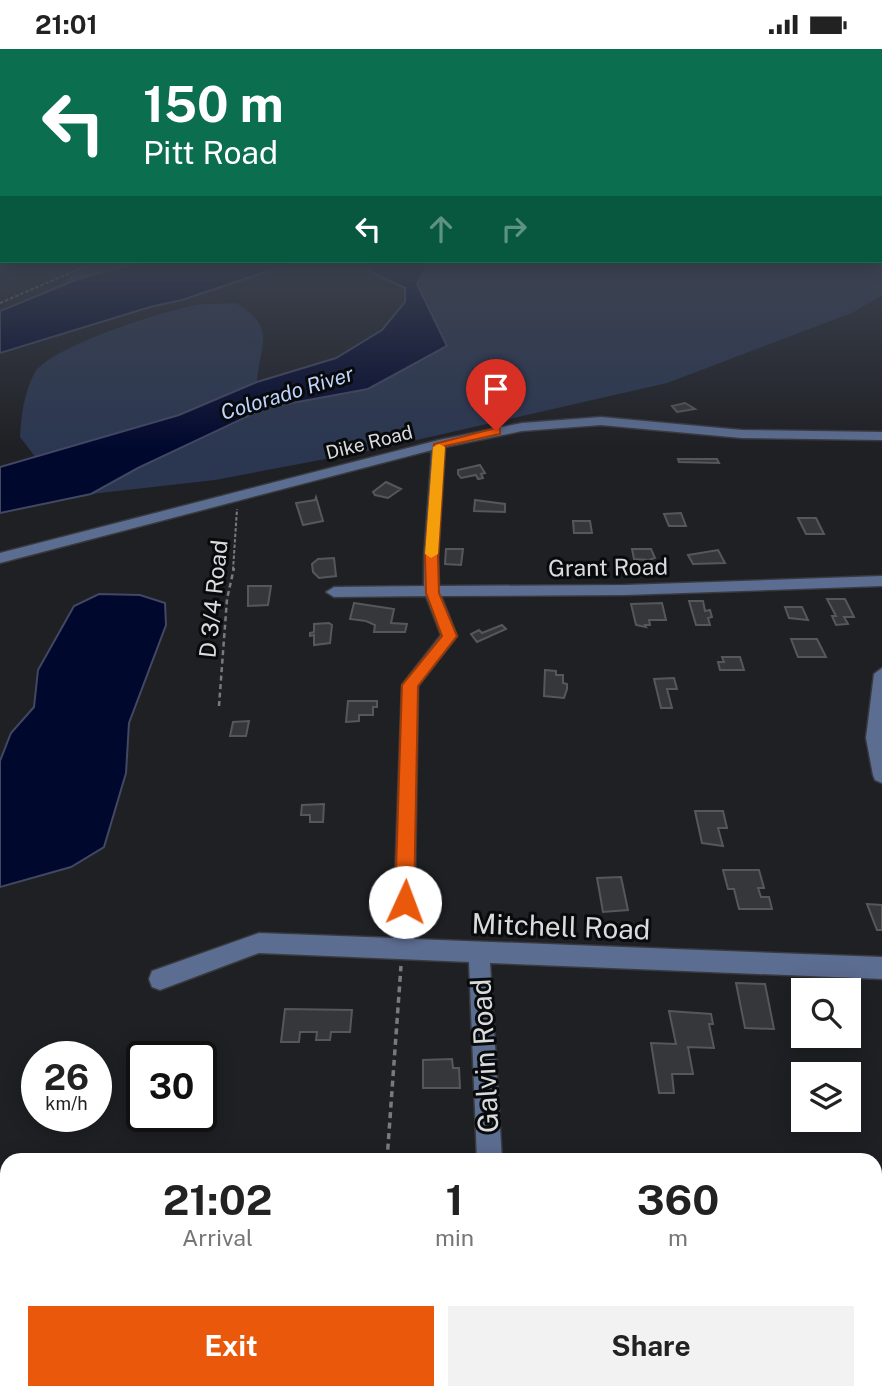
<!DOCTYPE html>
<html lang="en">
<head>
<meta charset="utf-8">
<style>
  :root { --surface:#fff; --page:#f2f2f2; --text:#222; --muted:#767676; --accent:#ea580c }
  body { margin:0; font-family:"Public Sans",sans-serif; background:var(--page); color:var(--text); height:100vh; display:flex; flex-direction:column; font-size:26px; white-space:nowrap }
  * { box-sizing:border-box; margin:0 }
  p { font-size:23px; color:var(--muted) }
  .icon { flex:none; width:38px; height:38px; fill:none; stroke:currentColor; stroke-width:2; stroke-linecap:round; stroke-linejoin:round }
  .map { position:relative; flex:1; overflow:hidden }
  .panel { position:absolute; left:0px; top:1104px; width:882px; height:247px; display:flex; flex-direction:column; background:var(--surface); border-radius:21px 21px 0 0; box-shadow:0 4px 18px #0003 }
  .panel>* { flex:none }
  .banner { position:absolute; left:0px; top:0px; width:882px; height:214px; box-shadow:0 4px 18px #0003; background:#0b6e4f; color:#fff; overflow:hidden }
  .controls { position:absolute; left:791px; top:929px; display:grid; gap:14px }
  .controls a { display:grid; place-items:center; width:70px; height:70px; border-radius:0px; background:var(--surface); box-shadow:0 4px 18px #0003; font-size:35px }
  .speed { position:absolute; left:21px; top:992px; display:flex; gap:14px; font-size:35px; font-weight:700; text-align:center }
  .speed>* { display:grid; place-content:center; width:91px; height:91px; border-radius:50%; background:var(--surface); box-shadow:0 4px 18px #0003; line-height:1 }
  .speed small { font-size:18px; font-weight:400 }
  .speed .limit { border:4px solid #111; border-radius:10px; background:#fff; color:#111 }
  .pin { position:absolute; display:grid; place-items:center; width:60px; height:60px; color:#fff; margin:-72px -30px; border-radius:50% 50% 50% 0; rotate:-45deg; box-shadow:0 0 7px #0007 }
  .pin .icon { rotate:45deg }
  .me { position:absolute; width:77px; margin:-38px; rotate:2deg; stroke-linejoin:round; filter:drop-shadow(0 0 5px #0008) }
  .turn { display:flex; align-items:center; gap:24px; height:147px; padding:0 28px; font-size:32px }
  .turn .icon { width:91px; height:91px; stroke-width:2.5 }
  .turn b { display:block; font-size:49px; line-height:60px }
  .lanes { display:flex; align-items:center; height:66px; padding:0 28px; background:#0003; justify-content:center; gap:35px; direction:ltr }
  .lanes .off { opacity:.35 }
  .eta { display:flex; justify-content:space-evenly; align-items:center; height:119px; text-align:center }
  .eta b { font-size:42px; font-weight:700; line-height:49px }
  .action { display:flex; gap:14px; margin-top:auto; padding:14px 28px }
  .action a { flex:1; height:80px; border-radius:0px; background:var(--accent); color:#fff; font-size:28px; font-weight:700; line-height:80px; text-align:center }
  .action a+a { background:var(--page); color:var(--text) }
  .status { display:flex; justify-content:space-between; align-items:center; height:49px; padding:0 35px; background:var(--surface); direction:ltr }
  .status svg { height:19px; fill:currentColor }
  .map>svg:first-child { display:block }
  .green { fill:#2b3751 }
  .water { fill:#01082e; stroke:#424762; stroke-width:2 }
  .building { fill:#35373a; stroke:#56575b; stroke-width:2 }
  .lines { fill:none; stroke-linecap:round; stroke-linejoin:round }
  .minor-casing { stroke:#393a3e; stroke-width:3 }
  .path-far2 { stroke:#797a7d; stroke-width:2; stroke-dasharray:3.5 2; stroke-linecap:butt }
  .path-far1 { stroke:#797a7d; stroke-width:2.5; stroke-dasharray:5 3.5; stroke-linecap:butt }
  .path { stroke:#797a7d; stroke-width:3.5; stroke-dasharray:6 4.5; stroke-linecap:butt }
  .minor { fill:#5c6d92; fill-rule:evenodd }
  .route { fill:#ea580c; stroke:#983908; stroke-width:2 }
  .slow { fill:#f59e0b }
  .labels { text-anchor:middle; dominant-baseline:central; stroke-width:6; stroke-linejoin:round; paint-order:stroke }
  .far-street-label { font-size:19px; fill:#dadbdd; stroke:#090a0b }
  .far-water-label { font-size:21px; font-style:italic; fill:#bfd4ff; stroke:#090a0b }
  .street-label { font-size:23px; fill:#dadbdd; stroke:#090a0b }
  .near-street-label { font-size:28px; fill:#dadbdd; stroke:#090a0b }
</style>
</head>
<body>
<div class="status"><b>21:01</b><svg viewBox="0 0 49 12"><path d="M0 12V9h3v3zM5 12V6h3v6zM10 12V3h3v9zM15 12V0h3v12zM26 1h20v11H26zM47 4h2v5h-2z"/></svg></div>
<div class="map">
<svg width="882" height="1350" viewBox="0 0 882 1350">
  <rect width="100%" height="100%" fill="#1f2024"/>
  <!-- green -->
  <path class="green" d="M882 211V246L854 263 667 334 368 402 215 431 91 445 138 419 265 359 368 340 447 296 417 235 430 212Z
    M123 212H143L65 233C81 214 102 220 123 212Z
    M236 254C277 279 260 293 257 333L179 366 36 409 20 388C21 367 24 344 34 325 48 298 166 261 197 256 210 254 223 255 236 254Z"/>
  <!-- water -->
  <path class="water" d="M143 212H298L182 251 150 258 0 304V262L78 230Z
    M361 212H430L417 235 447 297 368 340 265 359 138 419 91 445 0 464V418L179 366 257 333 336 309 382 281 405 253V239L373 224Z
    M99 545 140 546 165 554 166 576 129 674 126 724 104 798 71 818 0 838V712L11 684 34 658 38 621 74 557Z"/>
  <!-- building -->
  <path class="building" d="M685 354 695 360 677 363 672 357Z
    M678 410H717L719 414 679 413Z
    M480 416 485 424 481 425 483 429 478 430 476 426 461 429 458 425V421Z
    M386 433 401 440 388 449 375 446 373 443Z
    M316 448 323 472 303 476 296 454 315 451Z
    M475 451 505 455V463L474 462Z
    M681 464 686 477H669L664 465Z
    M798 469H816L824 485H806Z
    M573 472H590L592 484H574Z
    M446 500H463L461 516 445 515Z
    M632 500H651L655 509 649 511 634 510Z
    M718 501 725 514 693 515 688 506Z
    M334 509 336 527 319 529 313 523 312 515 318 510Z
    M248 537H271L268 556 248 557Z
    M827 550H845L854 568H844L848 575 836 576 832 567H836Z
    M689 552H703L705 562 710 561 712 568 708 569 710 576H696Z
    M354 554 394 560 391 574 407 575 405 583H374L375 576 366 572 350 570Z
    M662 554 666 571H649L650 576H645L646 578 636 576 631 555Z
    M785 558H802L808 571 789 569Z
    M329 574 332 576 330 594 314 596V586L310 587V584L314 583V575Z
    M502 576 506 580 477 593 471 585 479 581 482 584Z
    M791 590H817L826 608H798Z
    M722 608H740L744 621H720L718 613H724Z
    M545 621 556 622V626H563V634L567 635V640L564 649 544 647Z
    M674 629 677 640H667L672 659H661L654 630Z
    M348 652H377V658H373V666H359V672L346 673Z
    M249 672 246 687H230L233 673Z
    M324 755 323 773H310V766H301L302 756Z
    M695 762H723L727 779H718L723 797 702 794Z
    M723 821H759L764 839H758L761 848H769L772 860H739L734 840H728Z
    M621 828 628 861 603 863 597 829Z
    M867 855 882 856V881H877Z
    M736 934 765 935 774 980 745 979Z
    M285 960 352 961 350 983H331L330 991H316L317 983H300L299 993H281Z
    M669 962 711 965 713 975H709L714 999 688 998 693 1025H672L674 1044H659L651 994 676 995Z
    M452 1010 453 1019H459L460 1039H423V1011Z
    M407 1344H461V1349L407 1350Z"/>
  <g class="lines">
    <defs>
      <path id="minor" d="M601 368 742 381 882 383V391L742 389 601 376 522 382 445 398 438 508 439 537 625 536 882 527V537L625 546 441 547 457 587 418 637 414 890 882 908V930L490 914 502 1111H477L469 913 259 904 160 941 152 938 149 930 152 922 259 884 393 889 402 636 441 586 426 547 334 548 326 543 334 538 424 537V508L432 401 0 514V504L439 391 522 374Z
        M882 619V734L875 731 873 726 866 689 874 625Z
        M19 1344H49L48 1350H18Z
        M486 1344H516V1350H486Z"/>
    </defs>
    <!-- minor casing -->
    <use href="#minor" class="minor-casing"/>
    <!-- path-far2 -->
    <path class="path-far2" d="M0 254 79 220 106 212
      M233 521 237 460"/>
    <!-- path-far1 -->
    <path class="path-far1" d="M219 657 227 550 234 519"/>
    <!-- path -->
    <path class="path" d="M387 1111 401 917"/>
    <!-- minor -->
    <use href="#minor" class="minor"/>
  </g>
  <!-- sky -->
  <linearGradient id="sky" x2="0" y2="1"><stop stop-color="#111214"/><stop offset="0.53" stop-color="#3c4250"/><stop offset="1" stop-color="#3c4250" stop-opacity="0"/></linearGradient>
  <rect width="882" height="400" fill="url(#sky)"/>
  <!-- route -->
  <path class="route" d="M496 379 500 380V385L445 397 438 508 439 544 457 587 418 637 414 853 411 859 405 862 398 859 395 853 402 636 442 587 426 544 425 508 434 395Z"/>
  <!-- slow -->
  <path class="slow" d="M439 395 445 398 438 505 431 509 425 505 433 398Z"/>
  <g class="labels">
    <!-- far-street labels -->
    <g class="far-street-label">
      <text transform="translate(369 393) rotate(-14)">Dike Road</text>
    </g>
    <!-- far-water labels -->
    <g class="far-water-label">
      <text transform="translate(287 344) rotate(-17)">Colorado River</text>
    </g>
    <!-- street labels -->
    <g class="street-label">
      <text transform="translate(608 518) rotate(-1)">Grant Road</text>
      <text transform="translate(213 550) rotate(-84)">D 3/4 Road</text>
    </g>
    <!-- near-street labels -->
    <g class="near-street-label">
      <text transform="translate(561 877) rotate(2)">Mitchell Road</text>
      <text transform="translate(484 1007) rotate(-93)">Galvin Road</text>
    </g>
  </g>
</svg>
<div class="controls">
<a><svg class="icon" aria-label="search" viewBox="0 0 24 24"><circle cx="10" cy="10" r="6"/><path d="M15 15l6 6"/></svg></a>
<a><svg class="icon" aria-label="layers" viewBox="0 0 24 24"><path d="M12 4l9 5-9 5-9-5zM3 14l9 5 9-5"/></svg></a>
</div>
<div class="speed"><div>26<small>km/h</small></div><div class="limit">30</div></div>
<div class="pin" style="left:496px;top:382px;background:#d93025"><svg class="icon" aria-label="arrive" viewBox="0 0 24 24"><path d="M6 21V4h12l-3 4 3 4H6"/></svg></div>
<svg class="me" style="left:405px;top:853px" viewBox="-20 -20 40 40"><circle r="19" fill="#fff"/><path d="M0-13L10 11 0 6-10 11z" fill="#ea580c"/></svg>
<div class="banner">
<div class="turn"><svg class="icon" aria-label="left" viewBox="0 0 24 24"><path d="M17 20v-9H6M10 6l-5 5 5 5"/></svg><div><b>150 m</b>Pitt Road</div></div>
<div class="lanes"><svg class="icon" aria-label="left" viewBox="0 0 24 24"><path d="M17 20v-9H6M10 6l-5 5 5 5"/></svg><svg class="icon off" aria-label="ahead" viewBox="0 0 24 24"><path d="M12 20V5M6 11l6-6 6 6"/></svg><svg class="icon off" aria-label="right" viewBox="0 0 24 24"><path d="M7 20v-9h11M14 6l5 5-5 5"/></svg></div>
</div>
<section class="panel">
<div class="eta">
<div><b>21:02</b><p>Arrival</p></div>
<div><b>1</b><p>min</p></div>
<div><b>360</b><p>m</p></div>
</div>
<div class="action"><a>Exit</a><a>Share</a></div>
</section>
</div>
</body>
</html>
